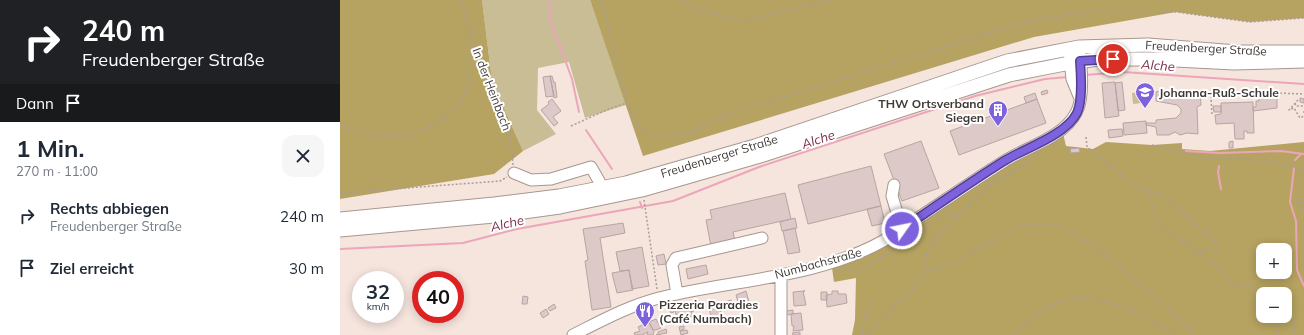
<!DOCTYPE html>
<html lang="de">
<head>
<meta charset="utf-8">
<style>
  :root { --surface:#fff; --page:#f6f6f7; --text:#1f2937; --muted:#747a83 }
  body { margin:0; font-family:Mulish,sans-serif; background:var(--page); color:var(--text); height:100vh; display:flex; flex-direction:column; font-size:15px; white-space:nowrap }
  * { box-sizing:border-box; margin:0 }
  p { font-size:13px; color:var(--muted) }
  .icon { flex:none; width:22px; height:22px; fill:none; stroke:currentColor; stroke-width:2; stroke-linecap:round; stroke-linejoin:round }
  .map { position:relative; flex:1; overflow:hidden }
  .drawer { display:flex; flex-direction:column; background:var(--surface); width:340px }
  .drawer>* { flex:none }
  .banner { background:#202124; color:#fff; overflow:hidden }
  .fabs { position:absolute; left:916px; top:243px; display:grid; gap:8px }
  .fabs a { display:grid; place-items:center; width:36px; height:36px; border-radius:8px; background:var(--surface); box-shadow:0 2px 10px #0003; font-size:20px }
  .speed { position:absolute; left:12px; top:271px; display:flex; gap:8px; font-size:20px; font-weight:700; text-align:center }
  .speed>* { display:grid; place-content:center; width:52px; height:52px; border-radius:50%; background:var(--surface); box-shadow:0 2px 10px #0003; line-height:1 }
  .speed small { font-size:10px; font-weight:400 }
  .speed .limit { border:6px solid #d22; background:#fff; color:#111 }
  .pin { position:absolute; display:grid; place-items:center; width:34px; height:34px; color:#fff; margin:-17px; border:2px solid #fff; border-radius:50%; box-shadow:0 1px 4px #0007 }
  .me { position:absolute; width:44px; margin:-22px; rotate:57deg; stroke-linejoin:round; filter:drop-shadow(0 0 3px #0008) }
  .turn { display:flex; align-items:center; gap:14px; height:84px; padding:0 16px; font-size:18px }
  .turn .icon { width:52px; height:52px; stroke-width:2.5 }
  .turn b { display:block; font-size:28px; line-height:34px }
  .then { display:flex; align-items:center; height:38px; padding:0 16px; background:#0003; gap:8px; font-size:15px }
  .round { display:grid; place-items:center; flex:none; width:42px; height:42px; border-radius:12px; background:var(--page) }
  .headline { display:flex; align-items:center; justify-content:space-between; height:68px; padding:0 16px }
  h1 { font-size:24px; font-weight:700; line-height:30px }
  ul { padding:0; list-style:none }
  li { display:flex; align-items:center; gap:12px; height:52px; padding:0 16px }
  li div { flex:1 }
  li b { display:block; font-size:15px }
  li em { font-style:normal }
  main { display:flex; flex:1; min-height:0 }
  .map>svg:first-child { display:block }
  .green { fill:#c8bd95 }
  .forest { fill:#b6a361; fill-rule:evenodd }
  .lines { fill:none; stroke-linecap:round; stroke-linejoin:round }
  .stream { stroke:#eda5ba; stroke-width:2 }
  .building { fill:#ddcac8; stroke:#b7a4a3 }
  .minor-casing { stroke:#a7978f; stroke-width:13 }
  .major-casing { stroke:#a7978f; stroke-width:15 }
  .path { stroke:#a99d97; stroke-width:1.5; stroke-dasharray:2 2; stroke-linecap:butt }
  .minor { stroke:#fff; stroke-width:11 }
  .major { stroke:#fff; stroke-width:13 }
  .route-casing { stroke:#523f8f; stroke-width:10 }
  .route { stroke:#7e61dc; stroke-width:7 }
  .labels { text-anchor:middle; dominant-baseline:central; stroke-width:4; stroke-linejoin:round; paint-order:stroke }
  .street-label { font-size:12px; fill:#403a36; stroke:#fff }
  .poi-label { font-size:12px; font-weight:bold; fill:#403a36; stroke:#fff; text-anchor:start }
  .water-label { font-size:13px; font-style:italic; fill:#7e2b4a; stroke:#fff }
</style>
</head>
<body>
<main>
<section class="drawer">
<div class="banner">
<div class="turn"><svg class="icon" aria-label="right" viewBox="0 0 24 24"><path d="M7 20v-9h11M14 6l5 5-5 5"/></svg><div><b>240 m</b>Freudenberger Straße</div></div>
<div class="then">Dann<svg class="icon" aria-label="arrive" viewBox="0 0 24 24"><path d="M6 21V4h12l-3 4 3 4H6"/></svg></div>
</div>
<div class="headline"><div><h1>1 Min.</h1><p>270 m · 11:00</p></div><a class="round"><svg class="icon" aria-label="close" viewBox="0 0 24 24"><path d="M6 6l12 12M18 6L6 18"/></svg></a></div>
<ul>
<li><svg class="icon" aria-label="right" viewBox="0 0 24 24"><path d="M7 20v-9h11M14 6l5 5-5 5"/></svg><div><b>Rechts abbiegen</b><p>Freudenberger Straße</p></div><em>240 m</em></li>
<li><svg class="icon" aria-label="arrive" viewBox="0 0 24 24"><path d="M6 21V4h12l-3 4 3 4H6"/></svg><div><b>Ziel erreicht</b></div><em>30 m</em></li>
</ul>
</section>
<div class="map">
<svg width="964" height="335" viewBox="0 0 964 335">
  <rect width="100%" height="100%" fill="#f6e5dd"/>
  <!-- green -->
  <path class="green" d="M142 0H250L286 105 245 118 229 62 198 68 197 110 216 134 183 151 152 81Z
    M799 92 801 94 802 103 793 104 792 93Z"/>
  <!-- forest -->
  <path class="forest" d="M0 0H142L152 81 183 151 154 174 0 199Z
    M250 0H964V18L910 22 836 12 694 37 303 156Z
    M722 129 726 146 753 149 766 142 812 145 842 143V149L870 151 964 142V335H512L515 320 516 278 494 282 492 268ZM923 250H945V272H923ZM923 294H945V316H923Z"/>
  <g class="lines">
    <!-- stream -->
    <path class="stream" d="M209 0 211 22 232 79 239 112
      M745 75 783 72 964 84
      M246 130 272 169
      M846 151 879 153 941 151 964 154
      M955 160 961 154
      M879 166 878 172 881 189
      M954 168 950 202 956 221 957 270 964 286
      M300 202 302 208
      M0 249 123 243 177 229 333 201 419 167 635 96 705 79 728 77"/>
  </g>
  <!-- building -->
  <path class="building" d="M210 76 214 96 206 97 203 77Z
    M210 76H212L214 83 215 82 217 97 214 98Z
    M775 82 779 116 765 118 762 83Z
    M782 82 785 110 778 111 775 83Z
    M707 90 708 93 702 95 701 92Z
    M822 90 857 91 860 92 861 105 857 107 858 134 847 133 840 135 835 132 829 135H817L816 127 806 125V123H816V120L836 118 841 113V109L837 105 816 101V92Z
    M695 93 697 99 686 103 684 97Z
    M937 97V108L913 111V107H916V101H919V98Z
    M960 98 964 99V103L960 102Z
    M212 99 221 111 213 117 218 123 214 126 201 110 209 104 208 102Z
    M697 99 706 123 619 155 610 131Z
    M913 102 914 133H907V131H904V139H895L894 123 876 124 875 115 881 114V103Z
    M873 106H881V112H874Z
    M806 121 807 133 784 135 783 123Z
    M782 129 783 136 769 138 768 130Z
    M581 141 599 188 562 201 544 154Z
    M893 141V148H889V142Z
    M739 148 740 152 731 153 730 149Z
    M531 166 541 206 468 224 458 185Z
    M445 193 451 219 393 232 395 241 371 246 366 220 372 219 370 210Z
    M541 206 545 223 532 226 527 209Z
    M455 218 457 228 442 231 440 222Z
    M283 223 285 233 260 238 271 307 252 310 245 261 248 260 243 229Z
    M455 228 460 252 448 254 443 231Z
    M302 247 309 286 292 289 289 270 280 271 276 252Z
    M324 254 326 264 318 265 316 256Z
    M366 265 368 274 348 279 346 269Z
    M289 270 293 290 277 293 272 273Z
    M406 291 409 302 399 305 396 295Z
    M463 291 466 305 454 306 453 292 465 291Z
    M492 291H498V294H506L507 303 487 307 486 295 492 294Z
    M481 292H487V300H481Z
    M183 296 188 297 187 304H182Z
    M391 300 393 307 386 308 385 302Z
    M214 304 216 308 210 311 208 308Z
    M352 305 354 311 351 312 349 306Z
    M331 306 334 312 331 313 328 307Z
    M349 306 353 316 344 319 345 322 339 324 335 311Z
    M379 306 382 316 372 319 369 309Z
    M206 309 209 314 203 318 200 313Z
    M453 310V314L447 315 446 311Z
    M461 313 463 330 453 331 454 326H452L451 314Z
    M316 319 321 328 316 330H313L309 322Z
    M309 322 314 332 313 335H307L308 332 302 335H295L294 333 300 331 298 327Z
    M344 326V329L340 331 339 327Z
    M326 329 327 333 316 335 318 334V332Z
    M347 330 348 333 341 335 340 331Z
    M460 332V335H453L452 333Z"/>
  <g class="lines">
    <defs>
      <path id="minor" d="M729 49 732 79 739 96
        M174 173 191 180 211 179 251 167 259 181 261 188
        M554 185 552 196 562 229
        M441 275V335
        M337 294 332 265 336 258 422 238
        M233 335C261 321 288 306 319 298 392 280 477 278 543 241 584 215 623 187 663 162 686 147 723 138 736 113 745 98 741 64 739 47"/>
      <path id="major" d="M0 219 154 204 219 196 286 183 415 146 667 61 739 47 808 45 897 52H964
        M0 230 154 216 220 207 302 190 420 156 669 75 730 63 758 59H816L894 63 964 61"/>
    </defs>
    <!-- minor casing -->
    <use href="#minor" class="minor-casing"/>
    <!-- major casing -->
    <use href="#major" class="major-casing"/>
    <!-- path -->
    <path class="path" d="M121 0 145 75 170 132 173 165
      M260 0 263 4 287 103 299 127 313 137 346 134 399 109 428 102 688 21 752 11 836 12 910 22 964 18
      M341 0 349 7 402 21 491 0
      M958 100 949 110 954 108 960 118 964 116
      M955 103 956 106H964
      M964 111V113
      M872 114 871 98 876 92 880 91 964 94
      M0 126C14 130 33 137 48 137 78 137 117 119 127 88 131 76 129 47 130 33
      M231 126 271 108 287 103
      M746 137 747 147 795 186 807 190 821 227 842 240 884 273 892 285H911L923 295
      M812 145 867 158 923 160 964 169
      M960 169 959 203 964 212
      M807 191 815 192 831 202 876 242V248L860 250 858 254
      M0 193 160 181 167 177
      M304 200 317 289
      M959 203 964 202
      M499 270 519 272 607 215 622 214
      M587 270 592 271 599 269 685 224H709L730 230 747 242 777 264 848 326 854 335
      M945 308 954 318 955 335
      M930 316 939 319V335
      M522 335 524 320 532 300
      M527 335 572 289 587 270 584 263 587 252 597 237 650 185 694 159 698 154
      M675 335C689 320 704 306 724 300 758 291 808 317 835 335"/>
    <!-- minor -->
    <use href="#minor" class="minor"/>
    <!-- major -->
    <use href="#major" class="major"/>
  </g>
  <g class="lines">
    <defs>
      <path id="route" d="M562 229C596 206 629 183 664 161 685 148 725 136 737 113 743 100 741 75 740 61L773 59"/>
    </defs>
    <!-- route casing -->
    <use href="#route" class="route-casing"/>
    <!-- route -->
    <use href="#route" class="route"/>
  </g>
  <!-- icons -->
  <defs>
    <symbol id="school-pin" viewBox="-11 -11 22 30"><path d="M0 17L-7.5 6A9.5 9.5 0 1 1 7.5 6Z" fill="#7e61dc" stroke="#fff"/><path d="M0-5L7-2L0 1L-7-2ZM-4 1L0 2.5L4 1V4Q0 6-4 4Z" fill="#fff"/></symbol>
    <symbol id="building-pin" viewBox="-11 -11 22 30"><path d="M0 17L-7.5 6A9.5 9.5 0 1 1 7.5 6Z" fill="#7e61dc" stroke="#fff"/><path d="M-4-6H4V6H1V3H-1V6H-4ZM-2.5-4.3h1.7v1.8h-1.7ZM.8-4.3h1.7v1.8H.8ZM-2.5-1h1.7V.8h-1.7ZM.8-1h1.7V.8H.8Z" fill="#fff"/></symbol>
    <symbol id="restaurant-pin" viewBox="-11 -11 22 30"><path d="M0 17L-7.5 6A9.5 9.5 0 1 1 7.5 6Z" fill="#7e61dc" stroke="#fff"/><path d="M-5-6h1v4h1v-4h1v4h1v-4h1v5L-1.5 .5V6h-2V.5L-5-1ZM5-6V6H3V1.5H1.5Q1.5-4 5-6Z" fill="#fff"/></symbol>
  </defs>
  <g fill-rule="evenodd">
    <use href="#school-pin" x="794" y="81" width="22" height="30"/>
    <use href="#building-pin" x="647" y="99" width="22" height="30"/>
    <use href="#restaurant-pin" x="294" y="300" width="22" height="30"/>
  </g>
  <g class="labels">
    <!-- street labels -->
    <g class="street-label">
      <text transform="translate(866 48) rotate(3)">Freudenberger Straße</text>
      <text transform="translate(152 89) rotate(69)">In der Heinbach</text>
      <text transform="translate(379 156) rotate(-17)">Freudenberger Straße</text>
      <text transform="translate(478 263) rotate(-15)">Numbachstraße</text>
    </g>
    <!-- poi labels -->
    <g class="poi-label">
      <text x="819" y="92">Johanna-Ruß-Schule</text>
      <text x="644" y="103" text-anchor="end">THW Ortsverband<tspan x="644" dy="14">Siegen</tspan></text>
      <text x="319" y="304">Pizzeria Paradies<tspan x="319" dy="14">(Café Numbach)</tspan></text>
    </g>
    <!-- water labels -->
    <g class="water-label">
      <text transform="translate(818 65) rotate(4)">Alche</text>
      <text transform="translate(478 139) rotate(-18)">Alche</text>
      <text transform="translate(167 223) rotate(-13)">Alche</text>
    </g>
  </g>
</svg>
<div class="fabs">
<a>+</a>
<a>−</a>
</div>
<div class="speed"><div>32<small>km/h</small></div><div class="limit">40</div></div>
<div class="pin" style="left:773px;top:59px;background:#d93025"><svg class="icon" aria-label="arrive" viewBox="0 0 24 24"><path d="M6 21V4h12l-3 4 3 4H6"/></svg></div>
<svg class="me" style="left:562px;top:229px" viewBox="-20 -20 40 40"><circle r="17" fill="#7e61dc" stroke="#fff" stroke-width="3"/><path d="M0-11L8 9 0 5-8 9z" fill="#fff"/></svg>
</div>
</main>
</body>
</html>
